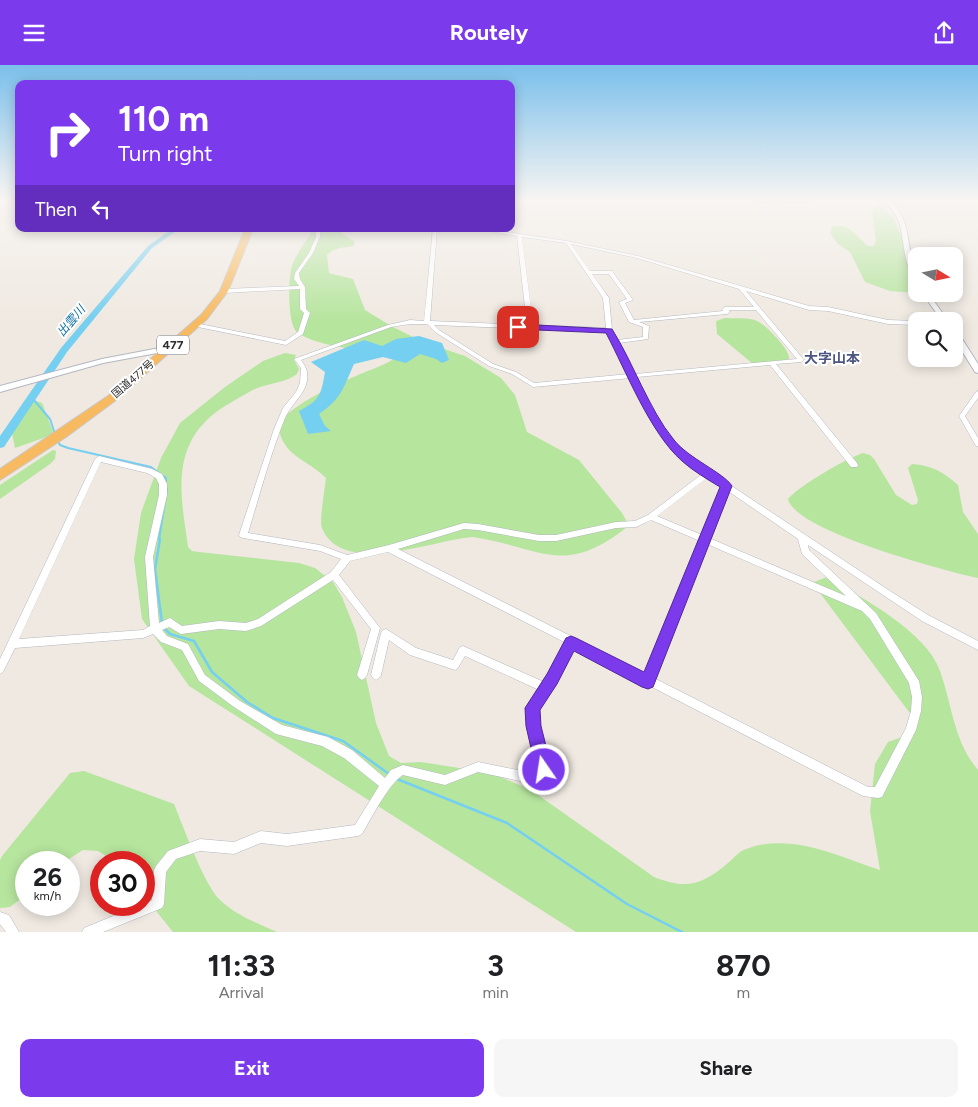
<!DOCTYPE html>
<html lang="en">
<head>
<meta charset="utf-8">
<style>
  :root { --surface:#fff; --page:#f6f6f6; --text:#202124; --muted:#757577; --accent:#7c3aed }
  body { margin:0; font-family:Figtree,"Noto Sans JP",sans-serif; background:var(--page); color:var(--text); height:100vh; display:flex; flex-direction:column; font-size:19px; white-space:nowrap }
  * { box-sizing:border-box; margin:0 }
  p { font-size:16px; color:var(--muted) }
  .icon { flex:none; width:28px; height:28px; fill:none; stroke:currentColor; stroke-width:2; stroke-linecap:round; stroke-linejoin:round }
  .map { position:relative; height:867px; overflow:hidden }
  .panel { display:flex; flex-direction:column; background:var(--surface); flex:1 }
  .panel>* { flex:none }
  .banner { position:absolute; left:15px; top:15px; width:500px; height:152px; border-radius:10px; box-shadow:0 2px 12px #0003; background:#7c3aed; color:#fff; overflow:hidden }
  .needle { width:32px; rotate:100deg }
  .tools { position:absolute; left:908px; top:182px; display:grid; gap:10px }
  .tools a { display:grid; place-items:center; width:55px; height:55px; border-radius:10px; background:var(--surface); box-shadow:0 2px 12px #0003; font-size:25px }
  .speed { position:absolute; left:15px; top:786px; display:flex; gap:10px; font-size:25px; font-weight:700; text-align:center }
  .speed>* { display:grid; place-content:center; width:65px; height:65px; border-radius:50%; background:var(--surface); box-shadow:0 2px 12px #0003; line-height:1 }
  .speed small { font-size:12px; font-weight:400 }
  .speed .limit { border:8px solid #d22; background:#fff; color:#111 }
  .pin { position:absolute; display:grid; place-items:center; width:42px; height:42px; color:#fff; margin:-21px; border-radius:10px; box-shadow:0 2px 8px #0006 }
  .me { position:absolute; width:55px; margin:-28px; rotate:347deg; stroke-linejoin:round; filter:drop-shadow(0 0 4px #0008) }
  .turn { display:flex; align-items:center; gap:18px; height:105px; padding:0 20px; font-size:22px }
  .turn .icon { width:65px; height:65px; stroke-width:2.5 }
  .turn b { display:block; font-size:35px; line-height:42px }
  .then { display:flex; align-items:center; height:48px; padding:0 20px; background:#0003; gap:10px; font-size:19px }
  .eta { display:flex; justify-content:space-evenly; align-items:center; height:85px; text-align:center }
  .eta b { font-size:30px; font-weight:700; line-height:35px }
  .action { display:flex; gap:10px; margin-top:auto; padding:10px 20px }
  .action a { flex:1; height:58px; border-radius:10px; background:var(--accent); color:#fff; font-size:20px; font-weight:700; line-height:58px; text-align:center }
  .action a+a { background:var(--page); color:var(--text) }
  header { display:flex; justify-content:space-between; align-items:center; height:65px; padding:0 20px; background:var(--accent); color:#fff; font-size:22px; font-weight:700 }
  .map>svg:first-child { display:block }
  .green { fill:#b6e59e }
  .water { fill:#75cff0 }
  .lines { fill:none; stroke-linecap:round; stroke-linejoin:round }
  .stream-far2 { stroke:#75cff0; stroke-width:1 }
  .stream-far1 { stroke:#75cff0; stroke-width:2 }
  .stream { stroke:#75cff0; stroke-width:2.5 }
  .river { fill:#75cff0; fill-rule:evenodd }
  .minor-casing { stroke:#b4b7c1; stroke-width:1 }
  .tertiary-casing { stroke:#b4b7c1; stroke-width:2 }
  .trunk-casing { stroke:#c9c9c9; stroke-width:2 }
  .minor { fill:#fff; fill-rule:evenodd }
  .tertiary { fill:#fff; fill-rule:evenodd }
  .trunk { fill:#f8ba60; fill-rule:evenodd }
  .route { fill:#7c3aed; stroke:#51269a }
  .labels { text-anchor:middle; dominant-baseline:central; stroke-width:4; stroke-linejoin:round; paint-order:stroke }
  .far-street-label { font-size:11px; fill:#2e2e2e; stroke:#fff }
  .far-water-label { font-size:12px; font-style:italic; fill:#0d6fa3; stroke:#fff }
  .shield { fill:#fff; stroke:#6d6d6d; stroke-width:1 }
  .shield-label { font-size:12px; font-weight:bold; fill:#2e2e2e }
  .far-quarter-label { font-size:14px; font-weight:bold; fill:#4d5680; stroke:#fff }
</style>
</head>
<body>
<header><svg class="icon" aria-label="menu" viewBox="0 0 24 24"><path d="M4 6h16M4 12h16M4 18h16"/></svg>Routely<svg class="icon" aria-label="share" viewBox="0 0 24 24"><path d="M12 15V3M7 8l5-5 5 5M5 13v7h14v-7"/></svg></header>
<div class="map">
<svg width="978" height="867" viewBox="0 0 978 867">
  <rect width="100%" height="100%" fill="#efe9e1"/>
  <!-- green -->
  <path class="green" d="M754 134H818L816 137C805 138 767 141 757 137Z
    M877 140 882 142 893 152 916 206V228L890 226 865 217 850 187 838 179 830 168 832 162C848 156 857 172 868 181H874L876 175 872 146Z
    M313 164H336L355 177 353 181C344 183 334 182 327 190L329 208 353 214 365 245 391 261 423 277 465 291 501 313 515 330 527 367 579 395 622 448 627 457V462C563 513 540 482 473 472 436 474 342 513 322 463 319 456 325 423 326 413 306 393 280 391 278 357 299 337 329 322 356 311 368 305 381 302 392 295L393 290C366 285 321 283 298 268 287 261 288 213 292 201 296 188 307 176 313 164Z
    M725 253C735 254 748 252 757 256 765 259 791 286 789 294L764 300 753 299 717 269 716 256Z
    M285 288 296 290 294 295 299 304 297 309C284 319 265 318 251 326 237 334 221 342 209 353 170 389 182 436 188 482L192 486 199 487 299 498 315 503 333 517 342 532 356 567 376 658 389 691 401 698 421 697 491 708 531 725 654 812C687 825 702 820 728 798 733 794 739 786 746 784 791 767 838 791 880 805L870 746 875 699 888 677 905 671 912 651 814 520V517L827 512C862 533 926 566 940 606 952 640 954 677 978 705V867H576L189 621 142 554 134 494 141 448 161 393 180 358 225 322 263 296Z
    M33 335 42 338 53 367 52 370 15 383 12 368Z
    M53 385 56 386 55 394 50 399 0 434V420Z
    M863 388 870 390 874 394 896 430 912 440 917 439 918 435 908 403 912 399C931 400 944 407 958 420L963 447 978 469V513C945 506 795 466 788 434 799 421 847 393 863 388Z
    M84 706 174 739C183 761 204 819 219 834 235 850 257 858 277 867H173L144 831V798L116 797 98 786 83 785 64 797 26 798V830L10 842 0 843V795L2 791 70 708Z"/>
  <!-- water -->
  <path class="water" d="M419 271 442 278 449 295 442 298 436 294 420 289 406 298 383 292 354 299C343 323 342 333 319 349L325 361 331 366 308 369 299 346C320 335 321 330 325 307L311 297 364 275 382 281 396 274Z"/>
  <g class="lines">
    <!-- stream-far2 -->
    <path class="stream-far2" d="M31 332 34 335"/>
    <!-- stream-far1 -->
    <path class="stream-far1" d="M33 334 50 354 55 369
      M58 376 60 380 68 383 151 402 166 413V419
      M159 475 167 424"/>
    <!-- stream -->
    <path class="stream" d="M160 474 155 504 162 558
      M163 562 170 569 194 576 212 607 247 637 273 653 343 676 389 709
      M397 714 507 758 627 839 682 867"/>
    <!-- river -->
    <path class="river" d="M172 164H179L152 183 67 287 4 382 0 383V371L61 283 148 181Z"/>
    <defs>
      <path id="minor" d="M316 164H320V172L313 188 299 208 300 214 305 222 306 244 310 248 303 269 286 280 193 261 192 260 195 258 285 276 298 267 304 248 300 244V224L224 228 221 226 224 224 299 221 294 214 295 208 309 188 316 172Z
        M433 164H437L430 256 527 260 517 171 478 164H487L567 176 638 191 809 241 828 242 888 255 916 256V260L888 259 828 246 809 245 746 226 804 295 801 297 776 299 857 398 858 400 857 402H851L770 300 637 312 662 360 688 392 890 526 928 550 978 576V585L922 556 808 480 809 485 876 548 919 616 922 632 921 646 916 665 882 732 878 733 863 731 650 621 648 622 645 620 644 618 574 582 550 626 538 644 539 661 549 705C547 711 540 717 534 719L478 707 445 720 403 710C389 718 371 754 362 769L358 771 287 781 261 778 234 789 200 786 176 794 166 807 164 839 162 843 103 867H82L84 863 140 840H144V839L152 835 154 805 156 801 168 786 200 774 234 777 261 766 287 769 355 760 379 721 344 693 322 681 276 669 234 642 199 616 182 585 161 577 153 569 143 573 15 583 3 607 0 609V594L95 394 99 391 152 404 162 409 167 419V430L153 492 159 558 170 553 182 561 219 556 246 558 258 554 331 507 341 494 320 486 243 473 240 472 239 470 274 364 283 343 296 327 300 318 301 303 294 294 388 260 410 255 424 256ZM522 172 566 178 603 233 606 263 533 260ZM571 179 637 193 739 224 754 242H725L722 244 723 246 634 255 625 238 633 235 612 206H590ZM592 209H609L627 234 619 237 629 257 643 262V272L617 275 612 265 609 233ZM729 245H756L797 294 635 309 619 278 648 274 649 261 639 257 727 249 730 247ZM410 259H427L435 267 489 301 512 309 533 322 631 313 657 363 684 396 702 409 648 450 635 456 616 457 556 470H539L478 459 464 458 389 480 347 490 320 480 248 468C260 429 270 390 285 353 290 341 302 332 306 320 309 309 307 303 301 295L391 262ZM434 260 607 267 629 309 534 318 516 307 493 299 439 265ZM101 397 147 408 156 413 159 419V430L145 492 150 561 143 565 19 574ZM708 412 722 422 702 470 657 451ZM728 426 798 474 802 489 846 531 709 473ZM651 455 700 476 646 609 398 484 464 464 478 465 539 476H556L616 463 636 462ZM707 479 862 546 870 554 909 618 912 632 911 646 906 663 875 722H868L654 613ZM388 487 566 578 544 617 463 581 460 582 453 595 416 583 386 564 383 565 381 568 371 610 373 613 376 615 379 613 381 610 389 575 410 590 455 605 458 603 465 591 539 625 528 643 529 661 538 703 532 708 478 697 445 710 403 700 391 705 385 713 352 685 328 672 282 660 240 636 205 610 188 579 167 571 162 565 169 562 181 569 219 564 246 566 261 561 333 515 371 564 357 610 359 613 362 615 365 613 367 610 380 563 339 510 350 496Z
        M978 326V333L965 351 978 373V381H976L959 351 976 327Z
        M0 847 9 850 19 867H6L0 859Z"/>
      <path id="tertiary" d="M884 134H889C913 157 904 177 916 203V212C904 206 904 173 900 160 897 149 889 142 884 134Z
        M923 229H929L948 256H942Z
        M954 266H957L978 299V308L975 307 954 273Z
        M170 281H173V285L103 298 0 327V321L102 294Z"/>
      <path id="trunk" d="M245 164H253L228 226 207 254 116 335 66 372 0 415V404L108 331 201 250 220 226Z"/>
    </defs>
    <!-- minor casing -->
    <use href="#minor" class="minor-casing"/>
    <!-- tertiary casing -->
    <use href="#tertiary" class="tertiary-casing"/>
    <!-- trunk casing -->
    <use href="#trunk" class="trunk-casing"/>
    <!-- minor -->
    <use href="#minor" class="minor"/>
    <!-- tertiary -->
    <use href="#tertiary" class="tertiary"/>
    <!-- trunk -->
    <use href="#trunk" class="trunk"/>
  </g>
  <!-- sky -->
  <linearGradient id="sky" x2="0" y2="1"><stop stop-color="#7abfeb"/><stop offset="0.53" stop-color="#f8f5f2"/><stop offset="1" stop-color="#f8f5f2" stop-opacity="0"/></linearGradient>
  <rect width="978" height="255" fill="url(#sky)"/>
  <!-- route -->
  <path class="route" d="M518 259 612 264C634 299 648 343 674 375 688 393 724 408 732 421L653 622 648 624 642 622 574 586 557 619 540 645 541 661 552 705 550 711 544 713 538 711 536 705 526 661 525 643 547 609 566 573 571 571 576 573 644 607 720 422C707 414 693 406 682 396 650 368 626 306 606 268L515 264 513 262Z"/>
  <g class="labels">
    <!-- far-street labels -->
    <g class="far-street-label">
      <text transform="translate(133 314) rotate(-41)">国道477号</text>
    </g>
    <!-- far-water labels -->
    <g class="far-water-label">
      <text transform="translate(71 256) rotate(-50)">出雲川</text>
    </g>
    <!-- shield labels -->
    <rect class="shield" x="157" y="270.5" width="32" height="19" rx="4"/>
    <g class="shield-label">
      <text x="173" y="280">477</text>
    </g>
    <!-- far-quarter labels -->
    <g class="far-quarter-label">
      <text x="832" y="293">大字山本</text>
    </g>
  </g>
</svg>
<div class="tools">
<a><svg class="needle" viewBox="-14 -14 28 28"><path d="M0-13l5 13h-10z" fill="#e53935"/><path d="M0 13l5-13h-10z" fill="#757577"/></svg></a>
<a><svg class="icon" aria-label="search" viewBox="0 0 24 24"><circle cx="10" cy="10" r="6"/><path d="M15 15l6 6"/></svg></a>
</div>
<div class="speed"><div>26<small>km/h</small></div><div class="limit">30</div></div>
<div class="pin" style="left:518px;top:262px;background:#d93025"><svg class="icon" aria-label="arrive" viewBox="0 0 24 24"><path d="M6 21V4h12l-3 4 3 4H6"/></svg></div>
<svg class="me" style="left:544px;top:705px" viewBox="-20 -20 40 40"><circle r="17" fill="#7c3aed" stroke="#fff" stroke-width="3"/><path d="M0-11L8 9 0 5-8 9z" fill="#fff"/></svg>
<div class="banner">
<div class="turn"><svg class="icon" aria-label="right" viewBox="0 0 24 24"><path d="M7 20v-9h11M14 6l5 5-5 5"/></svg><div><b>110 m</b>Turn right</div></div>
<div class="then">Then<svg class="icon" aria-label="left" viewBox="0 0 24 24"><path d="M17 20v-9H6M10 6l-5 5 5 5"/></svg></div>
</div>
</div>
<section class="panel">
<div class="eta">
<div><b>11:33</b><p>Arrival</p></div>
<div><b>3</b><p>min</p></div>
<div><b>870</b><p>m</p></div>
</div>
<div class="action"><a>Exit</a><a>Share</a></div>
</section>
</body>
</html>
